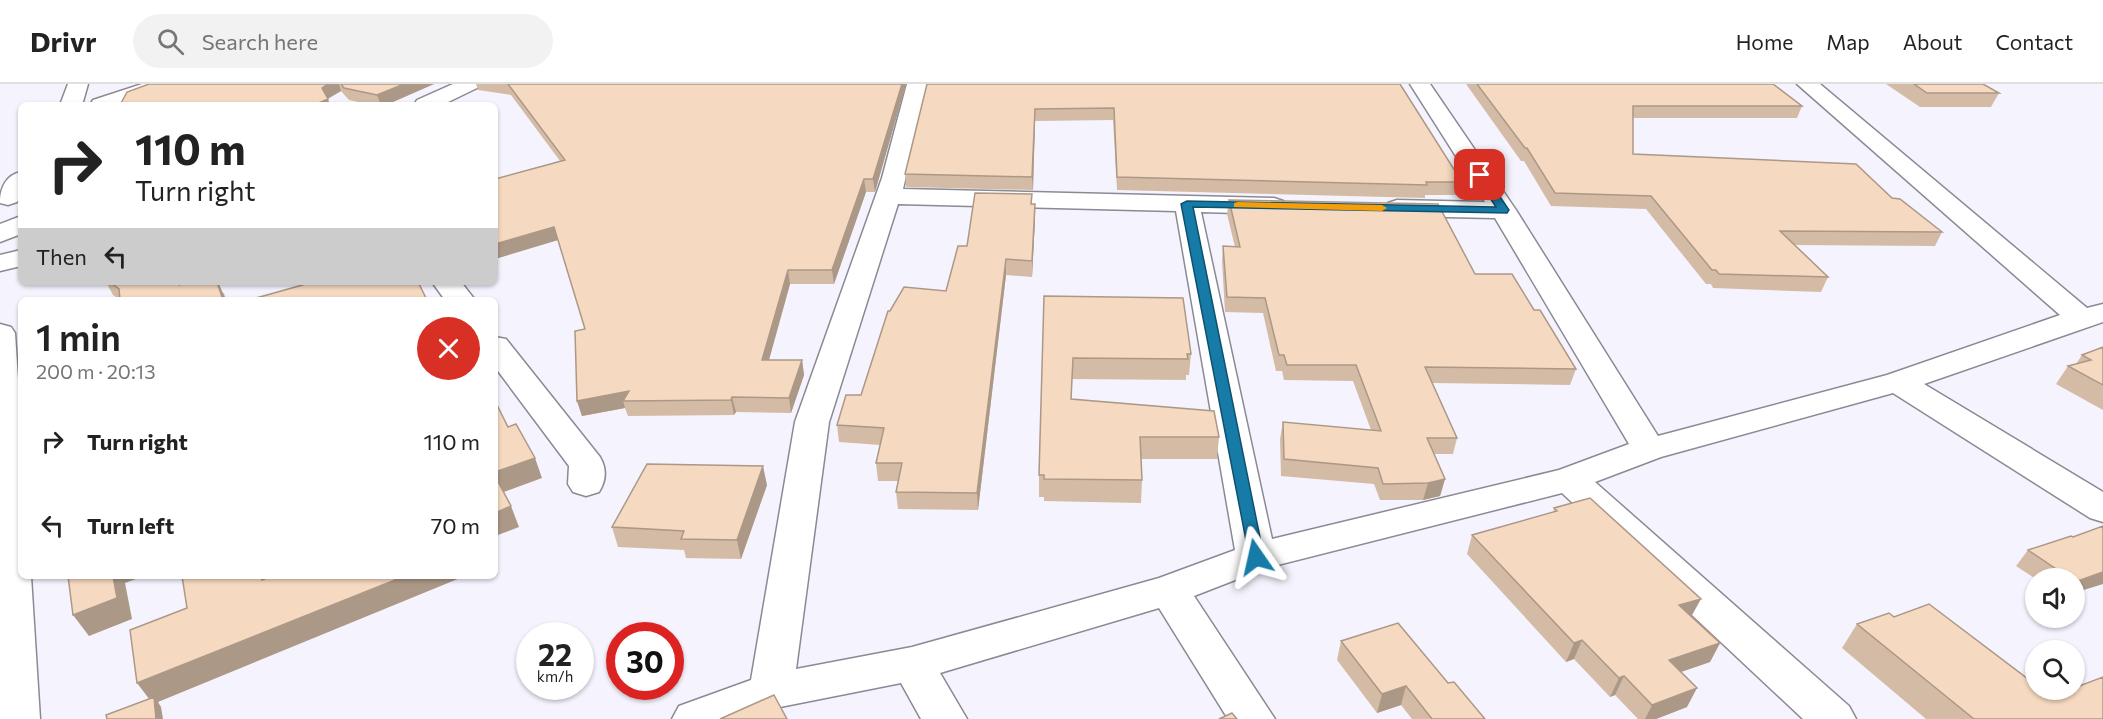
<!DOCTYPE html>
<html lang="en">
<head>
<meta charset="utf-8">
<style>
  :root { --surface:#fff; --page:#f2f2f2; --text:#222; --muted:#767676; --line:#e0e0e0 }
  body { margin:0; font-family:Commissioner,sans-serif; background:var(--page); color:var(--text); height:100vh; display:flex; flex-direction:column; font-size:22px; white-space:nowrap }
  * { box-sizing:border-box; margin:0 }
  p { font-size:20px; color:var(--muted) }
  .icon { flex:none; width:33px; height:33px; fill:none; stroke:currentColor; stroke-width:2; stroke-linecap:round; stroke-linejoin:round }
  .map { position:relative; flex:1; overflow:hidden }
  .details { position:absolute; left:18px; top:213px; width:480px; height:282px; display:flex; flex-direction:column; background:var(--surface); border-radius:9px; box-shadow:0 2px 4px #0004 }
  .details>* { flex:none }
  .hud { position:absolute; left:18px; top:18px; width:480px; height:183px; border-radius:9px; box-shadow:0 2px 4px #0004; background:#fff; color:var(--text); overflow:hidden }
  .buttons { position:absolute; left:2025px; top:484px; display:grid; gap:12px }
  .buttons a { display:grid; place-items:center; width:60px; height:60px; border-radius:50%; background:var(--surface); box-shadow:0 2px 4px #0004; font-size:30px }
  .speed { position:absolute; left:516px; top:538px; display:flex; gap:12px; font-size:30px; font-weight:700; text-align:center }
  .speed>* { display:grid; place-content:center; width:78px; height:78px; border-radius:50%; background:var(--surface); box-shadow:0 2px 4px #0004; line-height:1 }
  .speed small { font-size:15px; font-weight:400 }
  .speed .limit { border:9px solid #d22; background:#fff; color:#111 }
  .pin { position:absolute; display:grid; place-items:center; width:51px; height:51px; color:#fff; margin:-26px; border-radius:12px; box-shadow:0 3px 9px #0006 }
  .me { position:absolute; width:66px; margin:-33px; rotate:349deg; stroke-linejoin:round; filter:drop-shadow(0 0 4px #0008) }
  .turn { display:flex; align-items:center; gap:21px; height:126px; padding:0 18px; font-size:27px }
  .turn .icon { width:78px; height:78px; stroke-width:2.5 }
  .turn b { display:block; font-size:42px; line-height:51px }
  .then { display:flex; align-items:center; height:57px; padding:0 18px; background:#0003; gap:12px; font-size:22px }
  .round { display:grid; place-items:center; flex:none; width:63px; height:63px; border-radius:32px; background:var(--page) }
  .headline { display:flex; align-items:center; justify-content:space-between; height:102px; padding:0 18px }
  h1 { font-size:36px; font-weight:600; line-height:45px }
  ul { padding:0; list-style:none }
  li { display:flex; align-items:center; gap:18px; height:84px; padding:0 18px }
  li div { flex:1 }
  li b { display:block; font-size:22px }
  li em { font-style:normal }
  header { display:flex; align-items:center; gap:36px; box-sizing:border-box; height:84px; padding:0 30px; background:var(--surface); border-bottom:2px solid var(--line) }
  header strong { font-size:28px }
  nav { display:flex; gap:33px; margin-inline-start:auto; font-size:21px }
  .search { width:420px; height:54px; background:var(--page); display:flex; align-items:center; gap:15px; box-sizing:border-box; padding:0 21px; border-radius:33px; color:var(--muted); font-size:22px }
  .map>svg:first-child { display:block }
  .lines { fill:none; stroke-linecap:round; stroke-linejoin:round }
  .street-casing { stroke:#8b8993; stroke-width:3 }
  .secondary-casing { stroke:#8b8993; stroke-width:3 }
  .street { fill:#fff; fill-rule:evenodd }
  .secondary { fill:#fff; fill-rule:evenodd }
  .wall { fill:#d4bba6 }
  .shaded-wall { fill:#ac9887 }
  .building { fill:#f6d9c1; stroke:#ac9887; stroke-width:1.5 }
  .route { fill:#177ba7; stroke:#0f506d; stroke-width:1.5 }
  .slow { fill:#f59e0b }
</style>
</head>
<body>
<header>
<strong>Drivr</strong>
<div class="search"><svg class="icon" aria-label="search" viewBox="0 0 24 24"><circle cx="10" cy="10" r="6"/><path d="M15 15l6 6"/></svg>Search here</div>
<nav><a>Home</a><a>Map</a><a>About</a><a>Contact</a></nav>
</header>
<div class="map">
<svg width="2103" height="635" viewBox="0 0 2103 635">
  <rect width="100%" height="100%" fill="#f5f3fd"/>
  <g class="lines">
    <defs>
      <path id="street" d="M142 0H172L169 4 122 21H90L93 16Z
        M453 0H480L477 4 442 21H414L417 16Z
        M907 0H927L903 105 1274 114 1283 117 1287 122 1283 127 1274 130 1201 128 1272 455 1559 386 1629 360 1495 134 1397 132 1388 129 1384 124 1388 119 1397 116 1485 118 1410 0H1430L1516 126 1658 352 1887 291 2060 231 1797 0H1820L2087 224 2103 220V238L1924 300 2103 408V438L2090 434 1893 309 1661 373 1595 398 1849 622 1856 635H1803L1562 409 1266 484 1194 512 1275 635H1228L1159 524 940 589 967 635H921L901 599 775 624 746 635H672L679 622 751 596 795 338 882 94ZM898 120 1176 127 1235 466 1159 494 912 563 796 585 829 338Z
        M21 166V182L0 187V171Z
        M432 198H461L475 216H445Z
        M495 253 506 255 600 373C607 385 606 397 599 408L586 412 573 408 568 400 569 382 495 283Z"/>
      <path id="secondary" d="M68 0H88L82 21H60Z
        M21 88V112L17 118 8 121 0 119C0 104 6 91 21 88Z
        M21 132V150L0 158V140Z
        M0 240 11 243 15 249 21 341V492H31L40 635H0Z"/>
    </defs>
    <!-- street casing -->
    <use href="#street" class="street-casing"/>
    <!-- secondary casing -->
    <use href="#secondary" class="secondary-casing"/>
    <!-- street -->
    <use href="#street" class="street"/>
    <!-- secondary -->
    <use href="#secondary" class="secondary"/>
  </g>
  <!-- wall -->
  <path class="wall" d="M149 0H434L386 21H372L349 16 341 7 328 15Z
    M476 0H906L875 108H866L834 200H790L769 276H802L804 291 791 329 736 328 734 331 628 332 625 324 582 332 577 317 585 245 558 156 495 175V95L560 77 511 11 478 6Z
    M927 0H1400L1462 98 1459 111H1425V114L1117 106 1113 36 1035 37 1033 106 906 103 905 90Z
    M1466 0H1773L1802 22 1797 34H1633V70L1892 114 1942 148 1935 162 1794 161 1828 193 1821 208 1713 204 1711 200H1706L1646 125 1551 122 1524 77H1521Z
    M1886 0H1983L1999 9 1991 23H1920Z
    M1229 116 1475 190 1534 226 1576 285 1570 301 1432 299 1457 354 1453 370H1434L1445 395 1440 412 1423 416H1380L1374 400 1281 392 1280 355 1283 338 1371 346 1353 297 1284 296 1282 287H1276L1263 229 1225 228 1222 177 1223 162 1235 163 1227 130Z
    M1032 120 1035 135 1032 193 1006 191 978 426 898 425 896 408 898 397H878L876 379 880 361 839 358 837 341 861 311 890 227 946 207 967 162Z
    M106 198H169L224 209 226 216H120L113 211Z
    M1044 212 1191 270 1189 291H1186V296L1072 295 1071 315 1219 353 1217 375H1141L1142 396 1141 419 1044 417V413H1039V391Z
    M2103 263V326L2056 300 2068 282 2076 280 2082 271Z
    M767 401 741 475 686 474 684 466 618 463 612 443Z
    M1554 424 1692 533 1720 559 1710 578 1681 588 1687 623 1656 635H1638L1615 611 1610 613 1574 575 1566 578 1467 470 1472 451 1553 429Z
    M2103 442 2074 509V495H2036L2016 482 2028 466 2073 453Z
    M1894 533 2052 614 2103 635H1926L1842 564 1857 540Z
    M1341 557 1448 599 1485 635H1412L1401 621 1377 629 1337 576Z"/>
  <!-- shaded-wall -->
  <path class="shaded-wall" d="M328 0H339L341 7 327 15 322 4Z
    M404 0H434L386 21H381L377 11Z
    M902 0H906L875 108 873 95Z
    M328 15 330 21H314Z
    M1035 25V37L1033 106 1032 93Z
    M864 95 866 108 834 200 832 186Z
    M1035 120V135L1032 193V177Z
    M554 143 558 156 495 175V160Z
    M1006 175V191L978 426 977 409Z
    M788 186 790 200 765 290 762 276Z
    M217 198H218L226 216H223Z
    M802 276 804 291 791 329 789 314Z
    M629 307 623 317 625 324 582 332 577 317Z
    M732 313 736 328 734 331 731 316Z
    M535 374 542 394 501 409 495 393V388Z
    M763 382 767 401 741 475 737 456Z
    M1445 395 1440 412 1423 416 1428 399Z
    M511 422 519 443 495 452V429Z
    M2103 488V500L2074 509 2075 498Z
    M113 492H144L125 499 132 535 89 552 73 531Z
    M261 492H268L274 517 262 496Z
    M405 492H465L158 618 161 623 163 635H156L153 620 137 599Z
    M1701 515 1691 533 1679 521Z
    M1582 556 1574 575 1566 578 1574 559Z
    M1720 559 1710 578 1660 595 1669 576Z
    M1624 592 1615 611 1610 613 1619 594Z
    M1406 602 1401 621 1377 629 1382 610Z
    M1697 604 1687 623 1656 635H1645L1652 621Z"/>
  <!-- building -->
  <path class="building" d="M149 0H328L322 4 328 15 314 21H120L127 8Z
    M341 0H404L377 11 344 4Z
    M508 0H902L873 95H864L832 186H788L762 276H802L789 314 732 313 731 316 623 317 629 307 577 317 575 247 585 245 554 143 495 160V95L565 76Z
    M927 0H1400L1462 98H1426L1427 101 1117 93 1114 24 1035 25 1032 93 905 90Z
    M1477 0H1773L1802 22H1633V70L1856 80 1892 114 1900 115 1942 148 1780 147 1828 193 1719 190 1716 186H1712L1651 112 1555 109 1527 64H1525Z
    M1914 0H1983L1999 9H1927Z
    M975 109 1032 110 1031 120H1035L1032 177 1006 175 977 409 896 408 902 379H876L884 344 837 341 846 311H861L888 227H890L904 203 946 207 958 162H967Z
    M1229 116 1438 120 1475 190H1512L1534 226H1540L1576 285 1425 283 1457 354H1427L1445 395 1428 399 1383 400 1378 384 1284 375 1283 338 1381 347 1356 281H1287L1284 271H1279L1265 214 1227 213 1223 162 1240 163Z
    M110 198H176L179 201 189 198H217L223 216H120L119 205Z
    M305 198H418L427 216H249L306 200Z
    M1044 212 1183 214 1191 270H1187L1188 275 1073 274 1071 315 1214 327 1219 353H1140L1142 396 1044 395V391H1039Z
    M2103 263V301L2068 282 2091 276 2082 271Z
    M495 317 508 343 516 340 535 374 495 388Z
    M647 380 763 382 737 456 681 455 684 447 612 443Z
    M495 392 511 422 495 429Z
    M1590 414 1701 515 1679 521 1720 559 1669 576 1697 604 1652 621 1624 592 1619 594 1582 556 1574 559 1472 451 1557 427 1554 424Z
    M2103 442V488L2075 498 2074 495H2071L2028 466 2071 452 2073 453Z
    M68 492H113L117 514 73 531Z
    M182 492H261L262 496 272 492H405L137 599 130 546 187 524Z
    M1929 520 2036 601V606H2042L2052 614 2070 606H2074V604L2103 593V635H1974L1857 540 1889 529 1894 533Z
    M1398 539 1448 599 1454 598 1485 635H1432L1406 602 1382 610 1341 557Z
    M774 611 787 635H720Z
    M154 613 156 635H107L106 631Z
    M1232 629 1237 635H1219Z"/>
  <!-- route -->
  <path class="route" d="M1477 89H1484L1509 126 1507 129 1193 123 1264 473 1261 477H1250L1181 120 1187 117 1496 123 1475 91Z"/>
  <!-- slow -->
  <path class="slow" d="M1238 118 1382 121 1387 124 1382 127 1234 123V119Z"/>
</svg>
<div class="buttons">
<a><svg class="icon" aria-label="sound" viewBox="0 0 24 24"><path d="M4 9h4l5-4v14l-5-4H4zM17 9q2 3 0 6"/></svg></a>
<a><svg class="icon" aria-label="search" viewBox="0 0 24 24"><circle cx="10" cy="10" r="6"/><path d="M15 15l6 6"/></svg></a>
</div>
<div class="speed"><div>22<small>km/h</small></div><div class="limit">30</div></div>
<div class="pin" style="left:1480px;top:91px;background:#d93025"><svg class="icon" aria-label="arrive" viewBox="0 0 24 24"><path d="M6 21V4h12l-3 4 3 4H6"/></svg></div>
<svg class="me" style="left:1256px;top:473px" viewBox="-20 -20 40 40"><path d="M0-17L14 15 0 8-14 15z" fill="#177ba7" stroke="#fff" stroke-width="4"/></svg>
<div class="hud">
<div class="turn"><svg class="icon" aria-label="right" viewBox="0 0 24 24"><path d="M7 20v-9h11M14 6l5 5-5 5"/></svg><div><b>110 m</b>Turn right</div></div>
<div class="then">Then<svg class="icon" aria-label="left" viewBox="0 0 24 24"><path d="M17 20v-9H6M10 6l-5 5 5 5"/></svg></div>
</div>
<section class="details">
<div class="headline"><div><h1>1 min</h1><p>200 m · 20:13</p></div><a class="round" style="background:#d93025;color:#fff"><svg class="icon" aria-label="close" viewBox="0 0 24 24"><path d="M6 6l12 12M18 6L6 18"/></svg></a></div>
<ul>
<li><svg class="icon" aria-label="right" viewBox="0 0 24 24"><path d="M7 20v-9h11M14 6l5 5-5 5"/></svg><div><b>Turn right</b></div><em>110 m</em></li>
<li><svg class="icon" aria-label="left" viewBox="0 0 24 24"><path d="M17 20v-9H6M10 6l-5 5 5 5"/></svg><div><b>Turn left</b></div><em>70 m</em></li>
</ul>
</section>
</div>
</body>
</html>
